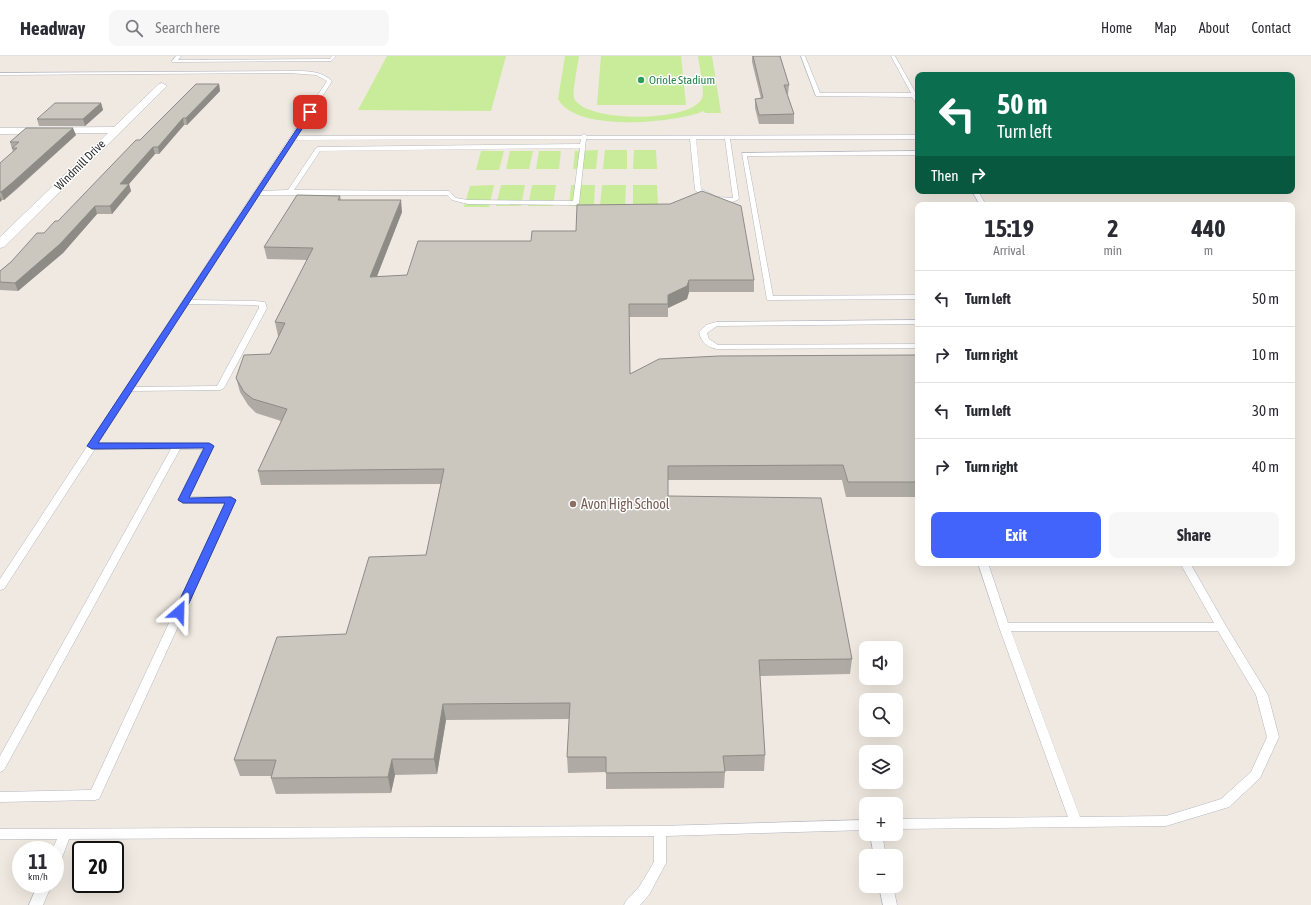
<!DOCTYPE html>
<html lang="en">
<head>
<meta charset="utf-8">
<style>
  :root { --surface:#fff; --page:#f7f7f7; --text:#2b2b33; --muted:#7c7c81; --line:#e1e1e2; --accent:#4264fb }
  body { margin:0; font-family:"Asap Condensed",sans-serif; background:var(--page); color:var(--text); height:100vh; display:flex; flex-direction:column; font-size:15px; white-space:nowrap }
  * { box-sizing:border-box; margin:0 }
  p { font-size:13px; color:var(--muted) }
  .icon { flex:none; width:22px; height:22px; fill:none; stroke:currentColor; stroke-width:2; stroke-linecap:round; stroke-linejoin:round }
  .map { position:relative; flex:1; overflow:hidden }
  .drawer { position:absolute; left:915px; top:146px; width:380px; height:364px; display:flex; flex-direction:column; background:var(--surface); border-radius:8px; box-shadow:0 4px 16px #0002 }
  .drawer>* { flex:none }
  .guide { position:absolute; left:915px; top:16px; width:380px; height:122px; border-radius:8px; box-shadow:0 4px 16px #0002; background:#0b6e4f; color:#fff; overflow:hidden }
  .fabs { position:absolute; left:859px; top:585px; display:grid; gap:8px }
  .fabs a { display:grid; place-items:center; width:44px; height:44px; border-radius:8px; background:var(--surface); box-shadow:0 4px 16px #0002; font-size:20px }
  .speed { position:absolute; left:12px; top:785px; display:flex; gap:8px; font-size:20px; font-weight:700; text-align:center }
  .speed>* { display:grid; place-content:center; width:52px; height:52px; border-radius:50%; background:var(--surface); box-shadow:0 4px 16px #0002; line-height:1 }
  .speed small { font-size:10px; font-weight:400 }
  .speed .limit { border:2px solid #111; border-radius:6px; background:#fff; color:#111 }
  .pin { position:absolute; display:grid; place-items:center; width:34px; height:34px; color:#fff; margin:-17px; border-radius:8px; box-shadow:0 2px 6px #0006 }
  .me { position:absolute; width:44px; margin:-22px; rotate:25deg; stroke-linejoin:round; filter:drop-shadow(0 0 3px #0008) }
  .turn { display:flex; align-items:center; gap:14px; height:84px; padding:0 16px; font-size:18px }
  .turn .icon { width:52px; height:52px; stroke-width:2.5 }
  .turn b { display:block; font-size:28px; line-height:34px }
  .then { display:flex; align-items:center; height:38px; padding:0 16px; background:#0003; gap:8px; font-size:15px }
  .eta { display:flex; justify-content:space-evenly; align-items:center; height:68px; text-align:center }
  .eta b { font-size:24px; font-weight:700; line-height:28px }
  .action { display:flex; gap:8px; margin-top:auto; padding:8px 16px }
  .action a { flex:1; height:46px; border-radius:8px; background:var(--accent); color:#fff; font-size:16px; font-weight:700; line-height:46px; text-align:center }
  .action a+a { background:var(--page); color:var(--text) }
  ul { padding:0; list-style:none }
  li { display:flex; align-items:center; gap:12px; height:56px; padding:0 16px; border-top:1px solid var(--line) }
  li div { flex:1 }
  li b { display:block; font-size:15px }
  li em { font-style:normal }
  header { display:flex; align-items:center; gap:24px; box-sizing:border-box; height:56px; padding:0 20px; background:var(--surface); border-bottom:1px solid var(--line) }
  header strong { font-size:19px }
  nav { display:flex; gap:22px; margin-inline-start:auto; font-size:14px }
  .search { width:280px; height:36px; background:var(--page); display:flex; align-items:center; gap:10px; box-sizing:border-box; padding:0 14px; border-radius:8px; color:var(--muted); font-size:15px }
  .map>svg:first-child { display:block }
  .pitch { fill:#c9ec9a }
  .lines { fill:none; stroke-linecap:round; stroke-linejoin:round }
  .service-casing { stroke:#b4b7c1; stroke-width:1 }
  .minor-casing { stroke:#b4b7c1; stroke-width:1 }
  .service { fill:#fff; fill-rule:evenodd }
  .minor { fill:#fff; fill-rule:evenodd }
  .wall { fill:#afaba4 }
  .shaded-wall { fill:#8e8b86 }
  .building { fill:#cbc7bf; stroke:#8e8b86 }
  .route { fill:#4264fb; stroke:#2b41a3 }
  .leisure-dot { fill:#2e9e5b; stroke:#fff; stroke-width:1.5 }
  .education-dot { fill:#8d6e63; stroke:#fff; stroke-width:1.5 }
  .labels { text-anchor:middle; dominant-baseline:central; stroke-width:3; stroke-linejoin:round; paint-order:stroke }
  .far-leisure-label { font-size:12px; fill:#27864d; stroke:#fff; text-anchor:start }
  .far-street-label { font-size:12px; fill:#2e2e2e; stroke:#fff }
  .education-label { font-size:14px; fill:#785e54; stroke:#fff; text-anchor:start }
</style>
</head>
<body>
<header>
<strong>Headway</strong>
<div class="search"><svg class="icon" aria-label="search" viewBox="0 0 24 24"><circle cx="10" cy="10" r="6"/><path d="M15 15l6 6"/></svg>Search here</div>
<nav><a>Home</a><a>Map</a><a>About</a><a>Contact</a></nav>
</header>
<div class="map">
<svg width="1311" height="849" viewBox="0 0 1311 849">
  <rect width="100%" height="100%" fill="#efe9e1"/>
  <!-- pitch -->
  <path class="pitch" d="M387 0H506L491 55 358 54Z
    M565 0H579C578 8 572 37 574 42 584 67 692 67 702 42 705 34 699 10 698 0H712L721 57H705L704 55C675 67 576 77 558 43Z
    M601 0H681L686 49H597Z
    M598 94 596 113H573L575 95Z
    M605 94H627V113H603Z
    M634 94H656L657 113H633Z
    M481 95H504L499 114H476Z
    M510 95H533L529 113H506Z
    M539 95H561L559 113H536Z
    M494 129 489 151H464L470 130Z
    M501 129H525L521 150H496Z
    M532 129H556L553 150H528Z
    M571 129H595L594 150H569Z
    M602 129H626L625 150H600Z
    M633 129H657L658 150H633Z"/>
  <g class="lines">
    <defs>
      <path id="service" d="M176 0H181L178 4 330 3 332 0H336L331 5 172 6V5Z
        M801 0H805L820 37H911L891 0H895L918 41V48L916 47 912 41 816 40Z
        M289 15C304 15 321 14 332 25L297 80H581L584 78 587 80 918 79V83H730L739 143C727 151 704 144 695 134L690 83H586L579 147 576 149 468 148 452 144 447 139H259L191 244 255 245 265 246 267 252 224 332 220 334 132 335 98 387 212 388 213 390 189 441H231L236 444 99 743 95 744 0 746V736L91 734 225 447H183L178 444 203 393H180L4 714 0 716V700L171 393H95L4 533 0 534V523L327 25 316 19 289 17 0 19V17ZM581 83 580 88 318 91 316 92 288 134 261 135 295 84ZM696 83H725L733 142 717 141 701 133ZM580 92 573 145 468 144 456 142 449 135 294 134 320 95ZM188 248 255 249 259 250V252L217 330 135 331Z
        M918 95V99L747 100 773 240 918 239V243L767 244 742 97Z
        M972 135H978L986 149H980Z
        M918 264V268L717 270 707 277 709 283 718 289 918 288V292L717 293C707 291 701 286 699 276L706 269 716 266Z
        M978 507H988L1008 567H1214L1180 507H1190L1226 570 1268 639 1279 681 1260 722 1229 751 1166 770 896 773V763L1068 761 999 571ZM1011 575H1218L1256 639 1267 681 1251 716 1221 743 1166 760 1080 761Z
        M866 764V774L666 780V807L649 839 640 849H624L626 845 639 831 654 806V780L69 783 60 807 55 809V794H52L57 783H0V773L660 770Z
        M870 778H882L886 800H874Z
        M38 828H52L43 849H29Z
        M879 830H893L897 849H883Z"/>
      <path id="minor" d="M162 27 167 30 165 32 4 191 0 192V181L108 77 0 78V72L114 71 159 28Z"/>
    </defs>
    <!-- service casing -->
    <use href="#service" class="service-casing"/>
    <!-- minor casing -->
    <use href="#minor" class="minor-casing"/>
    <!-- service -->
    <use href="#service" class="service"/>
    <!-- minor -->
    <use href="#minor" class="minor"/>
  </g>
  <!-- wall -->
  <path class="wall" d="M752 0H780L789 29 788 38H787L794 58V68H759L755 52V43H761L752 6Z
    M219 28 220 35 187 69H184L159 98H155L129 128 131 135 112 158H97L63 197 18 235 0 234V215L58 165 140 84Z
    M101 47 103 54 85 70H39L37 63Z
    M76 79 16 134 4 144H2L0 146V107L13 96 10 86Z
    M340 140 341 144 402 156 377 220 754 224V236H689L687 243 668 252V261H629L630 318 918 299V441H846L842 424H668V440L852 603 850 618 760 620 765 699 764 715H725L724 732 606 733V716L568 717 567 701 569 663 446 664 437 718 395 719 391 737 276 738 271 722V720H240L234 704 346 578 426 499 441 428 261 429 258 415 281 365 256 357 248 349 240 336 236 322 270 298 279 280H278L275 266 307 204 267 203 264 191Z"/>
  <!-- shaded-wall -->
  <path class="shaded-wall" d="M219 28 220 35 187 69 186 62Z
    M101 47 103 54 85 70 83 63Z
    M183 62 184 69 159 98 158 91Z
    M73 72 76 79 4 144 1 136Z
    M153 91 155 98 129 128 131 135 112 158 110 150 120 128Z
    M0 140 2 144 0 146Z
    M401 144 402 156 372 233 370 221Z
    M95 150 97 158 63 197 18 235 15 227Z
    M689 224V236L687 243 668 252V239Z
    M443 648 446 664 437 718 434 703Z
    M392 703 395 719 391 737 388 721Z"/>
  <!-- building -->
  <path class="building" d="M753 0H780L789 29H784L794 58 759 59 755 43 763 42Z
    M196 28H219L186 62H183L158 91H153L120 128H129L110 150H95L60 188 15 227 0 226V215L11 206 37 177H44L55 165H58L136 84H140Z
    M55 47H101L83 63H37Z
    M26 72H73L13 126 1 136H0V107L17 92H12L19 86H10Z
    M702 135 741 150 754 224H689L687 230 668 239V248H629L630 318 659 303 719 300 918 299V426H848L843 409 668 410V440L821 442 852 603 759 604 765 699 723 700 725 716 606 717V701H567L570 647 443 648 434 703H392L388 721 271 722 276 704H234L277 581 346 578 369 501 426 499 444 413 258 415 287 353 253 343 244 336 236 322 244 299 270 298 285 267 275 266 313 192 264 191 297 139 340 140 338 144H401L370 221 407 219 418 185H531L532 175H576L577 149 670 148Z"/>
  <!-- route -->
  <path class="route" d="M310 54 313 56 98 387H209L214 390 189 442 231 441 236 444 185 556 183 559H176L174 556 225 447H183L178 444 204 392 92 393 87 390 308 56Z"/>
  <!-- markers -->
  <circle class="leisure-dot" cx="641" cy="24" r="4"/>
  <circle class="education-dot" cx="573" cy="448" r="4"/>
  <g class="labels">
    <!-- far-leisure labels -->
    <g class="far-leisure-label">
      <text x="649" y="24">Oriole Stadium</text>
    </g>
    <!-- far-street labels -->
    <g class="far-street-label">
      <text transform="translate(80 109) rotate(-45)">Windmill Drive</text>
    </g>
    <!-- education labels -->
    <g class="education-label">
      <text x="581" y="448">Avon High School</text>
    </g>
  </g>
</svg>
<div class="fabs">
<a><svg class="icon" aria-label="sound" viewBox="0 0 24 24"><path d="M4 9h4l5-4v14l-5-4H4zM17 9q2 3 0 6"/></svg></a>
<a><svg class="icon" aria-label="search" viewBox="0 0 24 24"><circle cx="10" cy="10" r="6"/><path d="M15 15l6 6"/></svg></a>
<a><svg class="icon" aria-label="layers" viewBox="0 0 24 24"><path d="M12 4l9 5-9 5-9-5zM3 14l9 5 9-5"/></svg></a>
<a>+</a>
<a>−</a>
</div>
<div class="speed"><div>11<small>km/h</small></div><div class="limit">20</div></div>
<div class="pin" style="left:310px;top:56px;background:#d93025"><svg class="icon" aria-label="arrive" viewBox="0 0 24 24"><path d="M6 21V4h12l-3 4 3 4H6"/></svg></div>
<svg class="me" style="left:179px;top:556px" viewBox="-20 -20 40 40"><path d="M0-17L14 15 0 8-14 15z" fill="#4264fb" stroke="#fff" stroke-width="4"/></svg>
<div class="guide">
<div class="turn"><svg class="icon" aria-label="left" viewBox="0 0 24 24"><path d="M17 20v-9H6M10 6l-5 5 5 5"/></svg><div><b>50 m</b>Turn left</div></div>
<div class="then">Then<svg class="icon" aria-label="right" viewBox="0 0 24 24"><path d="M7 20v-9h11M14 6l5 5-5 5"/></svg></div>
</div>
<section class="drawer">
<div class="eta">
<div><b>15:19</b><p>Arrival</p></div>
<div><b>2</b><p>min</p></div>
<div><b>440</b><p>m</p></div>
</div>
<ul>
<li><svg class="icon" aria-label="left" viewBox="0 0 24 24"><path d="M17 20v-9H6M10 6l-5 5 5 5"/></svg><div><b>Turn left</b></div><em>50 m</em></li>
<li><svg class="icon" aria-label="right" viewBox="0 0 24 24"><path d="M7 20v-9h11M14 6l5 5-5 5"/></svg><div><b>Turn right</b></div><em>10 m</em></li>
<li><svg class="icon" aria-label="left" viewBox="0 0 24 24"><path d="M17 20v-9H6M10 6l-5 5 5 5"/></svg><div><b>Turn left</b></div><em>30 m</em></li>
<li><svg class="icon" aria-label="right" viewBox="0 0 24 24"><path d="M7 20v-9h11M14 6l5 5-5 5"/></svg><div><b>Turn right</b></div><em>40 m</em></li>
</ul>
<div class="action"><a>Exit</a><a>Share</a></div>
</section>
</div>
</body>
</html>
